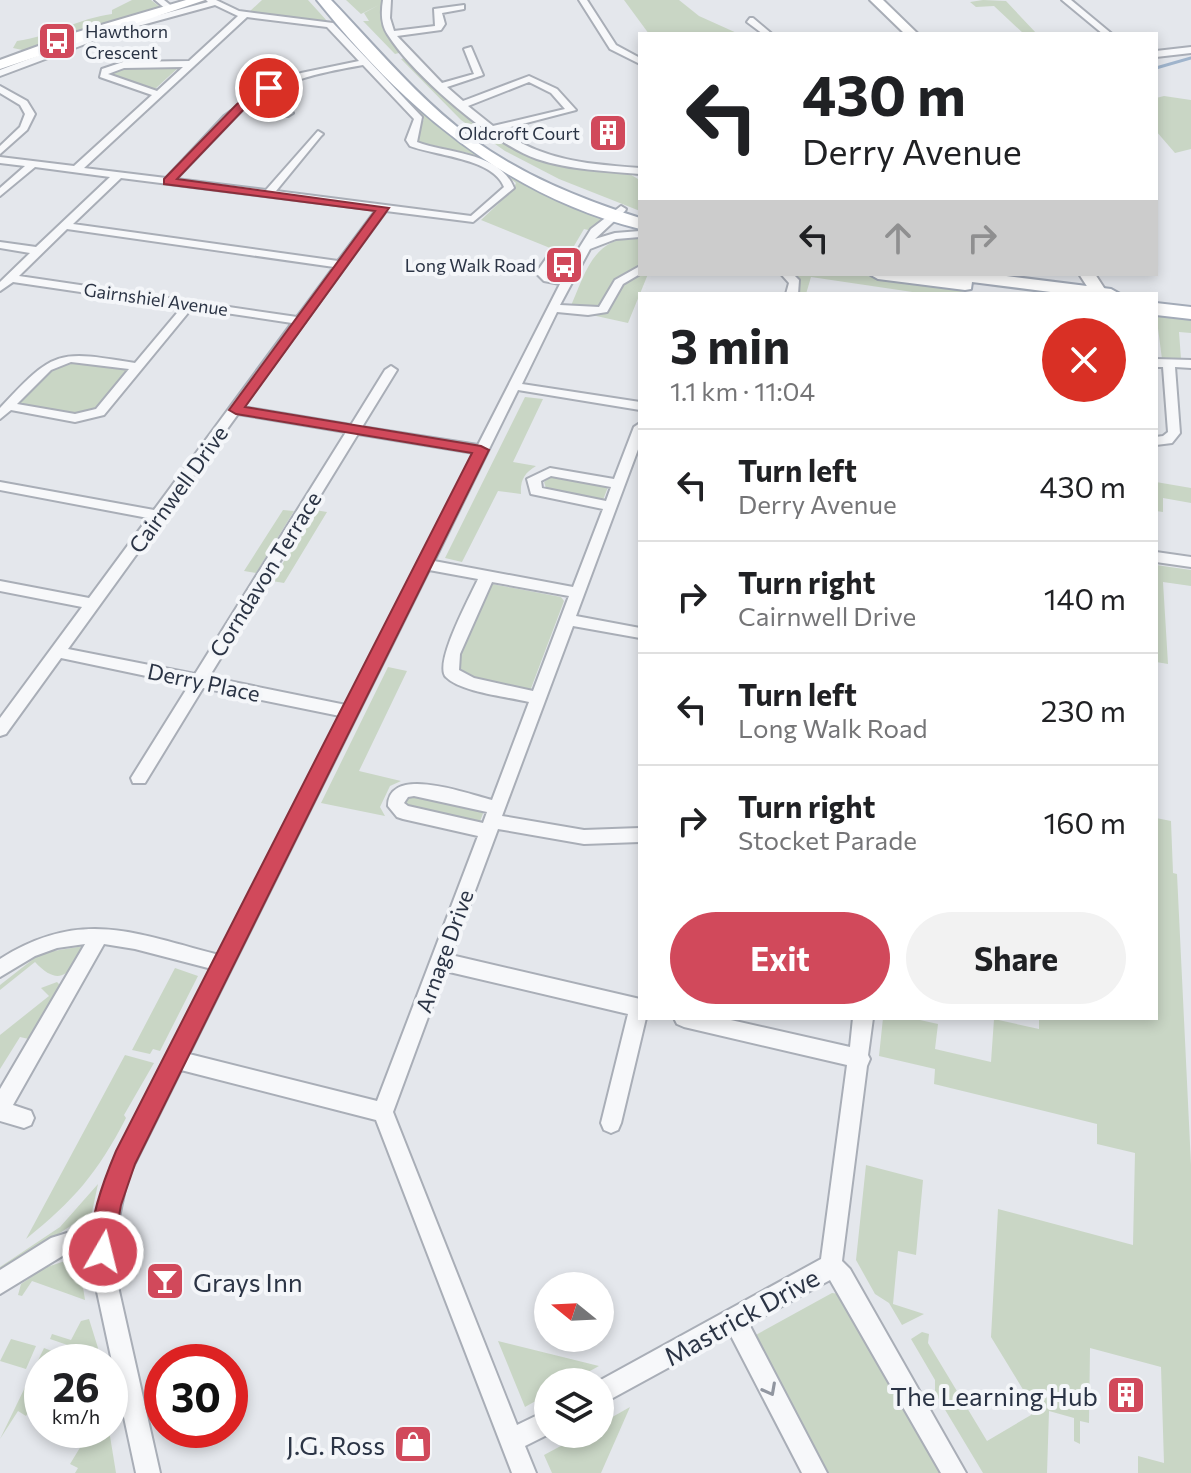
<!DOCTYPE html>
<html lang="en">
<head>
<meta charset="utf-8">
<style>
  :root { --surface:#fff; --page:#f2f2f2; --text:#202124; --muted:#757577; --line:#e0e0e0; --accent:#d1495b }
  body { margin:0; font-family:Commissioner,sans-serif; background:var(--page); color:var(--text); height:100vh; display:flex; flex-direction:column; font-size:30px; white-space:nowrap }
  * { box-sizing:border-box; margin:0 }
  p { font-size:26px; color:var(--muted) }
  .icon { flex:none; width:44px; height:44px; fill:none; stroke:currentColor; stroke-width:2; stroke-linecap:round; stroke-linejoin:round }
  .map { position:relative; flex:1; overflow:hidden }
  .details { position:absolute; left:638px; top:292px; width:520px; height:728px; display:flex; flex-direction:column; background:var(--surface); border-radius:0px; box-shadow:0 4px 12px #0003 }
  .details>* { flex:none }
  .guide { position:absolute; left:638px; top:32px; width:520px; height:244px; border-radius:0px; box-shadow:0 4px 12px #0003; background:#fff; color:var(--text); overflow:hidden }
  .needle { width:52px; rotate:288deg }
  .buttons { position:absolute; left:534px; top:1272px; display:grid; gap:16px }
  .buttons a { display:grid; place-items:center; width:80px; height:80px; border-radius:50%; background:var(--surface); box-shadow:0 4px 12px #0003; font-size:40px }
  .speed { position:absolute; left:24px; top:1344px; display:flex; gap:16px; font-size:40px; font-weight:700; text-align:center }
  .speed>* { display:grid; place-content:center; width:104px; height:104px; border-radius:50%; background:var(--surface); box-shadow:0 4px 12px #0003; line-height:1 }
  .speed small { font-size:20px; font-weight:400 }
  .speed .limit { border:12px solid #d22; background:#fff; color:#111 }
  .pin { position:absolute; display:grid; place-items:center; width:68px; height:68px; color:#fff; margin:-34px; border:4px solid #fff; border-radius:50%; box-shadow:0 2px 8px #0007 }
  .me { position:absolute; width:88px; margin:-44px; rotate:8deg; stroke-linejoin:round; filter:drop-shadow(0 0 6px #0008) }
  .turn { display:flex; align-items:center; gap:28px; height:168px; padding:0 32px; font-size:36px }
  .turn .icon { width:104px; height:104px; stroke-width:2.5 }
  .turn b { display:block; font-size:56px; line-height:68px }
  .lanes { display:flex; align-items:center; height:76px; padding:0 32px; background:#0003; justify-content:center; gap:40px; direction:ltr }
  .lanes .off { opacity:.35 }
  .round { display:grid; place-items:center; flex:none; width:84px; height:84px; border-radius:42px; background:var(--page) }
  .head { display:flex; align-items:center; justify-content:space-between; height:136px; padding:0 32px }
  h1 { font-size:48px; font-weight:700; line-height:60px }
  .button { display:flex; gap:16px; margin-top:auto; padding:16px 32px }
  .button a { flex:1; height:92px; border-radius:48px; background:var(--accent); color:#fff; font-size:32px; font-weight:700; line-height:92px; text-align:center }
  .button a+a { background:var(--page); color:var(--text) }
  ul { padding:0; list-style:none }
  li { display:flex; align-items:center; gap:24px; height:112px; padding:0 32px; border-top:2px solid var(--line) }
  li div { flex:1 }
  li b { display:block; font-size:30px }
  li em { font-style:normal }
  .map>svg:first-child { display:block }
  .green { fill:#c9d6c5 }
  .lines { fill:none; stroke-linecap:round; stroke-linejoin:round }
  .stream { stroke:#9fb4cc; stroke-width:3 }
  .street-casing { stroke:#a9aeb7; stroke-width:4 }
  .secondary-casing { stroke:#a9aeb7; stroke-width:4 }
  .primary-casing { stroke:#a3abb8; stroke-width:4 }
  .street { fill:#f7f8fa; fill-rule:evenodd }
  .secondary { fill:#fff; fill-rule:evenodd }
  .primary { fill:#fff; fill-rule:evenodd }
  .oneway { stroke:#9196a0 }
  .route { fill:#d1495b; stroke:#882f3b; stroke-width:2 }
  .labels { text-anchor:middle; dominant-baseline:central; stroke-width:8; stroke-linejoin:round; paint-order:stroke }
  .far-poi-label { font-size:18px; fill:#2b3445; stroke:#f4f6f9; text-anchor:end }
  .far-street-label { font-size:18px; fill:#2b3445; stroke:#f4f6f9 }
  .street-label { font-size:22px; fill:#2b3445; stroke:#f4f6f9 }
  .near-poi-label { font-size:26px; fill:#2b3445; stroke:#f4f6f9; text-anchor:end }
  .near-street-label { font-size:26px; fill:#2b3445; stroke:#f4f6f9 }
</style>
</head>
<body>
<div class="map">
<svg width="1191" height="1473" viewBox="0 0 1191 1473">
  <rect width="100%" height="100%" fill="#e4e7ec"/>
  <!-- green -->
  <path class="green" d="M132 0H151L160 7 27 51 13 48 17 41C50 37 79 18 112 14V10Z
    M262 0H308L328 22 249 12Z
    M346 0H384L383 23 403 52 395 54 363 21H369L364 13 379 5 361 14Z
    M624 0H679L699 16 739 34H649Z
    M983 0 1006 1 1037 34H1024L994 6 976 7 970 2Z
    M407 57 519 151 628 173 638 179 640 211 559 179 505 151 461 120 401 59Z
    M376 60 443 129 511 174 506 176 468 153 418 142 415 138 424 119 369 62Z
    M174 66 178 68 155 89 107 75 116 68Z
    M1164 96 1191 100V149L1175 153 1156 131V98Z
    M514 175 598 213 602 219 592 231 584 229 571 251 555 250 481 220 513 190 516 183 511 179Z
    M640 237V274H648L628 323 569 310C586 273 592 236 640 237Z
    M787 274H855L979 294H926L811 277 806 294H792Z
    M1156 313 1191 318V333L1179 332 1181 359H1162Z
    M62 360 126 368 128 371 94 411 73 415 72 412 20 405V398L49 372 48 368Z
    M525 397 543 399 513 462 536 466C524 473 520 481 521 494L498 491 462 562 445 558Z
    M552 476 603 484 608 487 603 500 547 491 544 482Z
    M1156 482 1191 488V503L1163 498V512L1156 511Z
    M283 510 294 511 256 573 244 571Z
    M315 510 327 512 284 583 272 581Z
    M1156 565 1191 570V586L1163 582 1168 664 1156 662Z
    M492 584 561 597 564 601 530 691 473 679 459 667V654Z
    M388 667 407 671 359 771 401 781 390 786 380 807 385 816 321 803Z
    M411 796 484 811 479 824 406 809 402 801Z
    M1156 818 1171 821 1173 873 1177 874 1191 1165V1473H1138V1456L1164 1463 1161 1367 1090 1348 1089 1423 1080 1421V1444L1074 1441V1418L1049 1411 1047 1473H983L935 1393V1380L911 1339 922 1332 929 1334 928 1343 987 1441 1031 1415 1033 1406 991 1337 998 1209 1133 1245 1135 1153 1097 1144V1124L934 1084 935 1069 879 1056 883 1018H911L938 1024 935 1049 991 1062 994 1019 1039 1029V1018H1156Z
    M84 946C72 971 61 990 35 962L0 990V985L41 953Z
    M175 968 198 976 160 1051 153 1049 150 1054 132 1050Z
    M57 982 63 988 33 1040 20 1037 0 1069V1035L49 996 41 988Z
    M125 1055 154 1063 124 1115 126 1118C97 1174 74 1200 26 1239Z
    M866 1165 923 1180 916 1255 898 1251 893 1304 924 1314 902 1325 889 1303 875 1294 856 1260Z
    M98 1184 92 1212 0 1272V1267L60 1227Z
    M65 1261 80 1268 85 1300 32 1281 22 1296 18 1295 21 1284 44 1268Z
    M832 1293 840 1294 943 1473H825L754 1336Z
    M89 1319 98 1348 94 1354 50 1339 52 1334 71 1340 81 1321Z
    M11 1339 36 1346 26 1369 0 1361Z
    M498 1341 599 1366 570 1382H548V1394L525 1407Z
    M44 1348 80 1362H42V1390L26 1416 18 1411 0 1439Z
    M630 1407 601 1473H552L544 1455 583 1434H600V1424Z
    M51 1430H109L116 1473H75L78 1468 70 1464 81 1446Z"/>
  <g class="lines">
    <!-- stream -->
    <path class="stream" d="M1156 68 1191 58"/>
    <defs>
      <path id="street" d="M155 0H164L174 8 167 10Z
        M206 0H216L239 11 333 23 422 117 417 142C449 154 500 152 514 188L473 222 386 211 243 407 351 425 385 370 391 366 397 370 362 427 478 445 560 284 544 281 536 273 550 253H576L591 229 621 206 626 209 625 211 595 239 615 233 640 231V237L616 239 590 249 560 305 599 307 615 280 640 266V274L623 284 607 312 588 315 557 312 522 384 640 402V410L518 390 434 561 573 587 603 509 531 494 527 479 550 468 614 479 634 427 640 423V444L576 616 640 628V638L573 626 502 816 584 830 640 828V842L584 844 498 829 451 955 640 999V1018H646L621 1123 618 1130 611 1133 604 1130 601 1123 628 1014 445 971 393 1112 517 1425 548 1410 549 1434 525 1446 536 1473H512L376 1120 181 1070 127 1179 116 1232 115 1273 160 1473H136L93 1273 94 1246 64 1255 0 1294V1270L51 1238 96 1224 110 1170 212 969 135 949 104 944 13 1105 31 1111 34 1118 31 1125 24 1128 0 1121V1089L85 944 57 948 35 956 0 977V959C81 908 134 933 219 955L340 716 203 688 145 783H133L131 778 189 685 61 658 6 734 0 736V718L82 607 0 591V581L89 598 148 518 0 490V482L154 510 292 323 192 308 104 415 75 422 11 410 0 419V408C54 350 57 350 135 363L182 307 13 282 0 291V282L30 253 0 248V242L36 247 110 177 35 167 0 196V188L25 166 0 163V157L74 166 152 95 100 77 102 69 123 62 189 61 238 16 215 5 120 31 0 76V70L114 27 208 2ZM247 17 327 27 359 61 301 73 269 85 246 78V82L262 88 224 116 166 178 84 168ZM363 65 414 119 406 140 410 146C436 156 493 158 504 187L471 216 276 191 321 136 323 134 318 131 266 190 176 179 243 109 288 116 293 113 249 104C283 80 323 72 363 65ZM183 67 157 91 108 74 124 68ZM121 178 376 210 338 261 73 224ZM67 229 334 267 297 317 19 276ZM557 258 572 260 563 278 551 276 548 273ZM71 362 129 369 96 409 75 414 17 404 51 370ZM238 414 346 432 195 674 68 649ZM358 434 474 453 346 705 209 677ZM551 476 611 487 606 501 542 488 541 481ZM429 570 478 579C471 595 433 664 446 677 460 692 509 697 529 702L492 800C468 794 388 764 388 806L397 817 403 819 478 836 377 1101 189 1054ZM492 582 569 596 533 691 474 678 459 670 460 654ZM414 796 487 812 483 823 408 806 404 803 408 797Z
        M383 0H391L390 18 394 31 435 26 434 9 464 5V9L442 13 445 24 441 30 397 36 442 83 474 74 464 49 471 47 483 75 447 87 463 101 529 76 557 89 576 110 499 130C545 161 586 164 640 168V174C606 171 570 170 537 159 493 144 413 75 388 35 381 25 381 12 383 0ZM529 82 551 93 565 109 493 126 468 106Z
        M579 0H587L616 45 640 58V64L610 49Z
        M1062 0H1071L1112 34H1103Z
        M750 18H753L772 34H763L747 22Z
        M1191 47V53L1156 57V51Z
        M0 86 27 101 35 114 27 130 0 154V146L20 127 25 114 20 105 0 93Z
        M781 274H793L799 280 798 294H786L789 283Z
        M1156 359 1191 360V368L1175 367 1180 433 1172 443 1156 445V437L1163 436 1168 432 1163 367H1156Z
        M1156 552 1191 557V567L1156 562Z
        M674 1018H722L850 1047 853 1018H873L868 1055 870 1059 867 1066 842 1261 850 1269 966 1473H941L830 1280 749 1324 827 1473H802L730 1334 600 1405V1382H597L821 1259 847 1065 684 1027 677 1024Z"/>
      <path id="secondary" d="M186 0H205L0 69V60L74 33Z
        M870 0H883L918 34H905Z
        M1079 274H1095L1108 294H1092Z"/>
      <path id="primary" d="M317 0H331C376 47 418 98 470 137 521 175 580 199 640 218V229C506 196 401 106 317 0Z
        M869 274H991L1111 289 1120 294H1066L972 282 971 289 965 290 878 279Z
        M1156 303 1191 307V319L1156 315Z"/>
    </defs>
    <!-- street casing -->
    <use href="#street" class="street-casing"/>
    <!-- secondary casing -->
    <use href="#secondary" class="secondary-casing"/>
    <!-- primary casing -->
    <use href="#primary" class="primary-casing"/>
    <!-- street -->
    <use href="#street" class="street"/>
    <!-- secondary -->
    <use href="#secondary" class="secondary"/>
    <!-- primary -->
    <use href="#primary" class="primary"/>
  </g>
  <!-- one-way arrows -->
  <defs><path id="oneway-chevron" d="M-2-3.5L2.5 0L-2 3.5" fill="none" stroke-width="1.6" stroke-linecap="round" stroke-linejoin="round" transform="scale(2)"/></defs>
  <use class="oneway" href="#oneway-chevron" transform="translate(770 1390) rotate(62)"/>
  <!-- route -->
  <path class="route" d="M265 86 274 88 245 108 177 179 389 208 245 407 481 446 489 450 135 1164 121 1205 111 1260 103 1264 94 1260C83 1234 105 1177 116 1151L472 453 236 414 229 410 375 211 164 184V179L237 104Z"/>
  <!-- icons -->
  <defs>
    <symbol id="bus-square" viewBox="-11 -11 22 22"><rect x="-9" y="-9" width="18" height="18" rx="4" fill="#d1495b" stroke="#f4f6f9"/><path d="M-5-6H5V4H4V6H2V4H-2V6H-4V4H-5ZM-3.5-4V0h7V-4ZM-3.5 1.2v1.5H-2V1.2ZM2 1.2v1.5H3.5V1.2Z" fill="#fff"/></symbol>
    <symbol id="building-square" viewBox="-11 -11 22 22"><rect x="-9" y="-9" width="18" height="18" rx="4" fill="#d1495b" stroke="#f4f6f9"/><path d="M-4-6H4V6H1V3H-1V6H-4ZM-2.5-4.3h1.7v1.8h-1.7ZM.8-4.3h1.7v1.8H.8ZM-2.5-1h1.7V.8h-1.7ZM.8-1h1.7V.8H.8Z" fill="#fff"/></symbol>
    <symbol id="bar-square" viewBox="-11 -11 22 22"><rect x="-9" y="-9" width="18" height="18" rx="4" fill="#d1495b" stroke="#f4f6f9"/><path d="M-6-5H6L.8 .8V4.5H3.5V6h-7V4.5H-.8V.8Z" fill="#fff"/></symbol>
    <symbol id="shop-square" viewBox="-11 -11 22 22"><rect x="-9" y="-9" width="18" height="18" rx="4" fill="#d1495b" stroke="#f4f6f9"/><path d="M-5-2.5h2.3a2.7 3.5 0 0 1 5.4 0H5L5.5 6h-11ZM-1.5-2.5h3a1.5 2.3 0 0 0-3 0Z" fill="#fff"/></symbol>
  </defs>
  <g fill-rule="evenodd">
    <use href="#bus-square" x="35" y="19" width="44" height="44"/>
    <use href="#building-square" x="586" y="111" width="44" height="44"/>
    <use href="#bus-square" x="542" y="243" width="44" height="44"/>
    <use href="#bar-square" x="143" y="1259" width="44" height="44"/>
    <use href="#building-square" x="1104" y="1373" width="44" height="44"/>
    <use href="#shop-square" x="391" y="1422" width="44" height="44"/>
  </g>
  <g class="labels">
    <!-- far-poi labels -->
    <g class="far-poi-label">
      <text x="85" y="31" text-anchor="start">Hawthorn<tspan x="85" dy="21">Crescent</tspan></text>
      <text x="580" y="133">Oldcroft Court</text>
      <text x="536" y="265">Long Walk Road</text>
    </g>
    <!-- far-street labels -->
    <g class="far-street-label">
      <text transform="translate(156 299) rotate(8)">Gairnshiel Avenue</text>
    </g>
    <!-- street labels -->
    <g class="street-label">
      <text transform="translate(178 489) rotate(-54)">Cairnwell Drive</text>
      <text transform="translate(265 574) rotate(-58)">Corndavon Terrace</text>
      <text transform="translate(204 682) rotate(12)">Derry Place</text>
      <text transform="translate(444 951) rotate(-70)">Arnage Drive</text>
    </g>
    <!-- near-poi labels -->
    <g class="near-poi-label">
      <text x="193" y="1281" text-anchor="start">Grays Inn</text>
      <text x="1098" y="1395">The Learning Hub</text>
      <text x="385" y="1444">J.G. Ross</text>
    </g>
    <!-- near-street labels -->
    <g class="near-street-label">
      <text transform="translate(741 1316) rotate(-29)">Mastrick Drive</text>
    </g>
  </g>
</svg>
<div class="buttons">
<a><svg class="needle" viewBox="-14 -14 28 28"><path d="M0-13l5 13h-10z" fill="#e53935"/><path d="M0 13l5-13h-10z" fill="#757577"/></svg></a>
<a><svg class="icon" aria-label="layers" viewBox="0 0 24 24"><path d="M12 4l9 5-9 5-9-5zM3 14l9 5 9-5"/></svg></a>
</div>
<div class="speed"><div>26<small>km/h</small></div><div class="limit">30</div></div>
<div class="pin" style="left:269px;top:88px;background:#d93025"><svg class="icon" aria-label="arrive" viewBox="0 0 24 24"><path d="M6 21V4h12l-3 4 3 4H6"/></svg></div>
<svg class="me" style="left:103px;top:1252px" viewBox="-20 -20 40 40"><circle r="17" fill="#d1495b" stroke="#fff" stroke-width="3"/><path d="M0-11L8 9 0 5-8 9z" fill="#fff"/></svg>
<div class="guide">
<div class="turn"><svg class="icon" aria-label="left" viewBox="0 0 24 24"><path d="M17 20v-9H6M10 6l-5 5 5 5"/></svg><div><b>430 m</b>Derry Avenue</div></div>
<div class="lanes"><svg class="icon" aria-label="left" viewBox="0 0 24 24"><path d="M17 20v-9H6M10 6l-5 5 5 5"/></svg><svg class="icon off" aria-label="ahead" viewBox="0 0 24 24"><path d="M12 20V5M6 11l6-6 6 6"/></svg><svg class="icon off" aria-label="right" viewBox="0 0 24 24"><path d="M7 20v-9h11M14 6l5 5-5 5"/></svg></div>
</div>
<section class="details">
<div class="head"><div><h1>3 min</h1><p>1.1 km · 11:04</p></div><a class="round" style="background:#d93025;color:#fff"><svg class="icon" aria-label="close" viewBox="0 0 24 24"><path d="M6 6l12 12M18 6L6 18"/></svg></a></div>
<ul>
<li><svg class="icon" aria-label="left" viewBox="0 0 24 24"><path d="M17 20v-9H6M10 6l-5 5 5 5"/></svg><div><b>Turn left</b><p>Derry Avenue</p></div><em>430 m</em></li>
<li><svg class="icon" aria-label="right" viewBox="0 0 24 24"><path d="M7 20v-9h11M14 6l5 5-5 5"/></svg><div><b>Turn right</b><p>Cairnwell Drive</p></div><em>140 m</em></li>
<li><svg class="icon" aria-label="left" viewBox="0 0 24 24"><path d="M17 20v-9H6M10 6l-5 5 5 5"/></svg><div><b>Turn left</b><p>Long Walk Road</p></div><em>230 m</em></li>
<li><svg class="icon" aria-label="right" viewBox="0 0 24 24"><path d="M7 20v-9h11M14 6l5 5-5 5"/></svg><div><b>Turn right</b><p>Stocket Parade</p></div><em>160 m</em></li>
</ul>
<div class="button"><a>Exit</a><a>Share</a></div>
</section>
</div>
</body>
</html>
